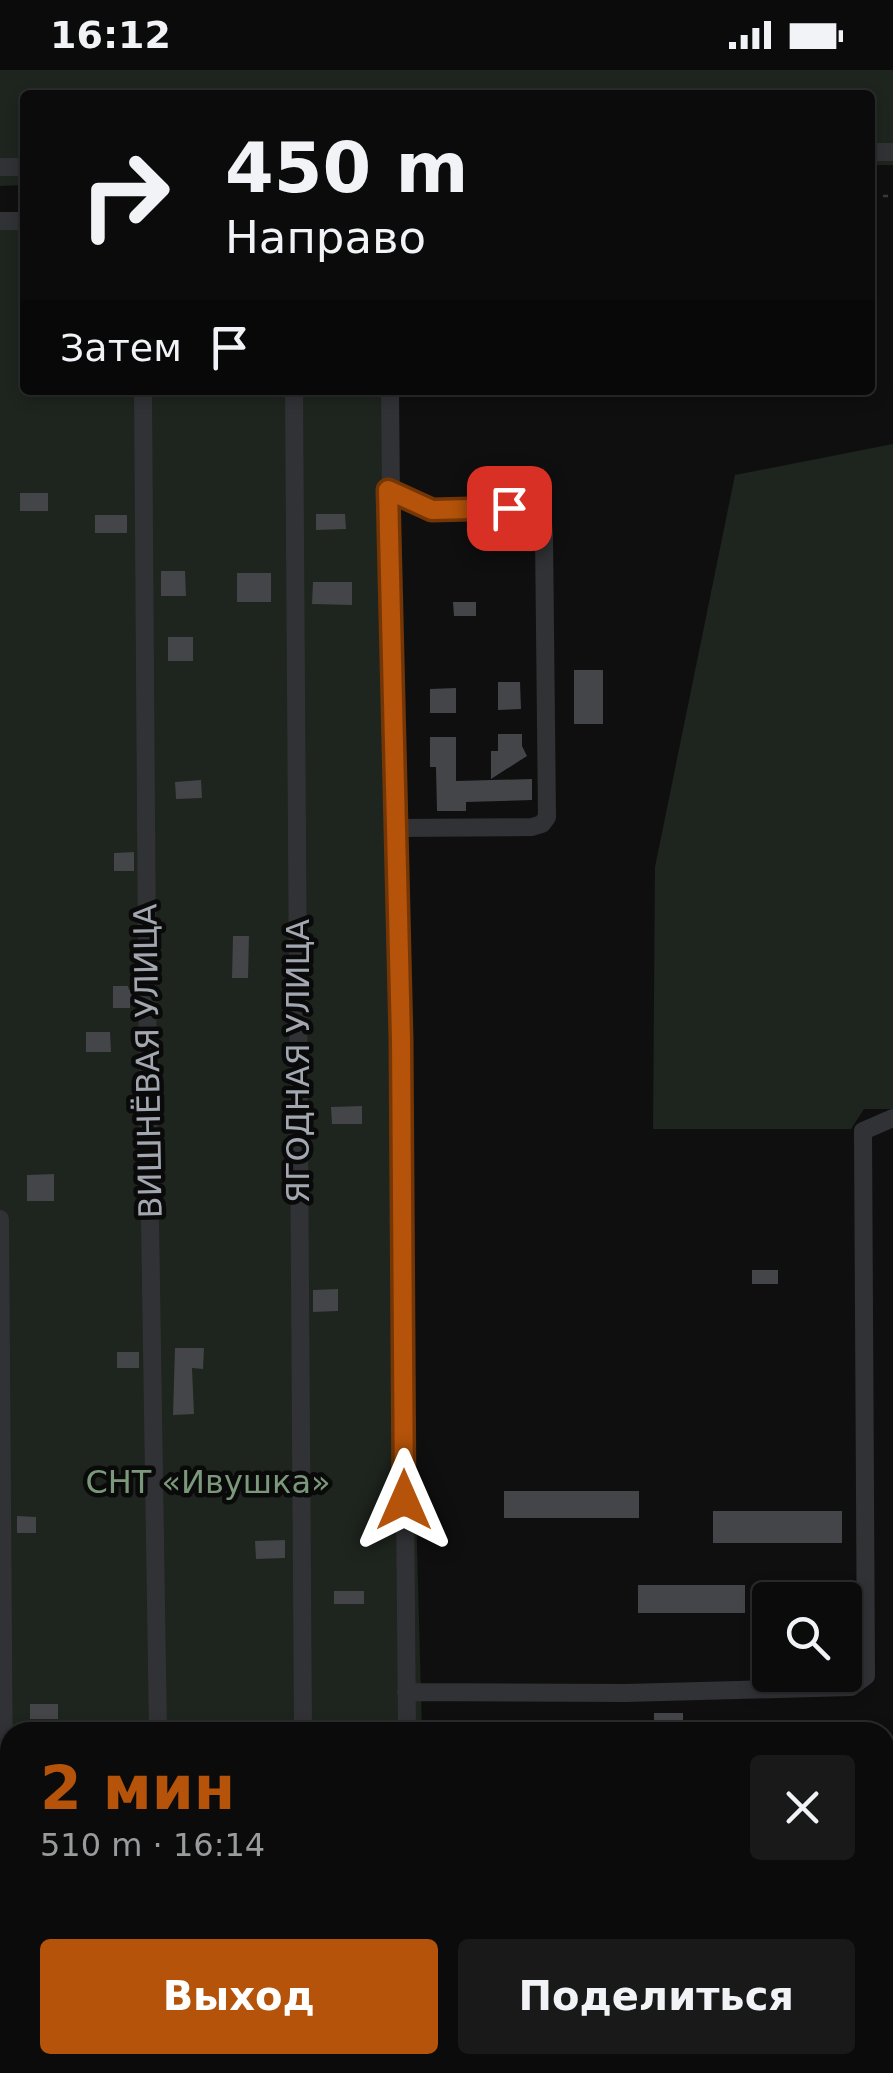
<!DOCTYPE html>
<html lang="ru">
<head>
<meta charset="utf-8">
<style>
  :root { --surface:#0b0b0c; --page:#19191a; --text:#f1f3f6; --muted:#9a9b9d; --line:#2b2b2d; --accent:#b45309 }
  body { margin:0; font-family:"DejaVu Sans",sans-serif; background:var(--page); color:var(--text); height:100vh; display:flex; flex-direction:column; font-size:38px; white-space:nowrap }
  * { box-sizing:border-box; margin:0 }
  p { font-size:32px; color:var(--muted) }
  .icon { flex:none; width:55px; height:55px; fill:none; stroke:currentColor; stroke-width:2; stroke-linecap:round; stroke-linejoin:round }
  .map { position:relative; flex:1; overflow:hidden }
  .sheet { position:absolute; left:0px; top:1652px; width:895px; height:352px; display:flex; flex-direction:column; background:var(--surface); border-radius:30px 30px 0 0; box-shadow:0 5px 15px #0003,0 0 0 2px var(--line) }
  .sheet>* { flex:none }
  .guide { position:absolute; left:20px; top:20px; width:855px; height:305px; border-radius:10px; box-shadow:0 5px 15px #0003,0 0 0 2px var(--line); background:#0b0b0c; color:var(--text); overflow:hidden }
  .fabs { position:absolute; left:752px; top:1512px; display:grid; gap:20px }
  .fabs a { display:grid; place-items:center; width:110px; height:110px; border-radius:10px; background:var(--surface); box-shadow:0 5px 15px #0003,0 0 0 2px var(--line); font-size:50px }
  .pin { position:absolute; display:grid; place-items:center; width:85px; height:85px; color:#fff; margin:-42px; border-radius:20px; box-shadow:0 5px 15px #0006 }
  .me { position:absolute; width:110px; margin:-55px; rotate:0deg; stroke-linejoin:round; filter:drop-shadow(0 0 8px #0008) }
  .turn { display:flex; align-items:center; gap:35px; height:210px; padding:0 40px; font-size:45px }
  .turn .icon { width:130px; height:130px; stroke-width:2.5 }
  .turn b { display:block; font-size:70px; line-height:85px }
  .then { display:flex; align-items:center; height:95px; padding:0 40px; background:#0003; gap:20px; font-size:38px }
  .round { display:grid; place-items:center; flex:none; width:105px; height:105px; border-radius:10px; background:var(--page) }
  .summary { display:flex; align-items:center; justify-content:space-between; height:170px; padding:0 40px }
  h1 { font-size:60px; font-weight:700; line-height:75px; color:var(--accent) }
  .cta { display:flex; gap:20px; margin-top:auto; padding:20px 40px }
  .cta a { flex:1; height:115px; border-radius:10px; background:var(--accent); color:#fff; font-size:40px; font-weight:700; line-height:115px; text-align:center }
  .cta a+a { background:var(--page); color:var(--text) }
  .status { display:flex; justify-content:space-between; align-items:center; height:70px; padding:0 50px; background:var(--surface); direction:ltr }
  .status svg { height:28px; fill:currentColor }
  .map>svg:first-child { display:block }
  .green { fill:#1e241e }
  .building { fill:#434548 }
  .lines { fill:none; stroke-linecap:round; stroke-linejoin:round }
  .path { stroke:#37393c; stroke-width:2.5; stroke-dasharray:5 8; stroke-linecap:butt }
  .minor { stroke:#313235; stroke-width:18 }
  .route-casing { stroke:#753606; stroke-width:25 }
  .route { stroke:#b45309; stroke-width:18 }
  .labels { text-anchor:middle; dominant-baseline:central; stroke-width:9; stroke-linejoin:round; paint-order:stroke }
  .street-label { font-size:32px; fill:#a2a7b0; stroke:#0a0a0b }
  .park-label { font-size:32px; fill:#7b997a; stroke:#0a0a0b }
</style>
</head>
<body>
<div class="status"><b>16:12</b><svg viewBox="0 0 49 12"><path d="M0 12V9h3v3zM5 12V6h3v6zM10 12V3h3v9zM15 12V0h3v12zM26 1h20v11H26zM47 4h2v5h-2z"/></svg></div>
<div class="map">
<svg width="893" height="2003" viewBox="0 0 893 2003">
  <rect width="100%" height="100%" fill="#0f0f10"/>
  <!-- green -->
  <path class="green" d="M0 0H893V95H870V25H25V115L0 116Z
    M0 142H25V320H386L422 1662H10L0 1963Z
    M893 374V1039H864L851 1059H653L655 797 735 405Z"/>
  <!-- building -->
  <path class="building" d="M20 423H48V441H20Z
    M316 444H345L346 459 316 460Z
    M95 445H127V463H95Z
    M161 501H185L186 526H161Z
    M237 503H271V532H237Z
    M313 512H352V535L312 534Z
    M453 532H476V546H454Z
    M168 567H193V591H168Z
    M574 600H603V654H574Z
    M498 612H520L521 639 498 640Z
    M456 618V643H430V619Z
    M498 664H522V676L527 686 491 709V681H498Z
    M430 667H456V711L532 709V730L466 732V741H437L436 697H430Z
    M201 710 202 728 176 729 175 712Z
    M134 782V801H114V783Z
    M233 866H249L248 908H232Z
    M113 916H128L129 920H135V932L130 933V938H113Z
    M86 962H110L111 982H86Z
    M362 1036V1054H332L331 1037Z
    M54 1104V1131H27V1105Z
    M752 1200H778V1214H752Z
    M338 1219V1241L313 1242V1220Z
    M175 1278H204L203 1299 192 1298 194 1344 173 1345Z
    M117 1282H139V1298H117Z
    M504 1421H639V1448H504Z
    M713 1441H842V1473H713Z
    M17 1446 36 1447V1463H17Z
    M285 1470V1488L256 1489 255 1471Z
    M638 1515H745V1543H638Z
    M334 1521H364V1534H334Z
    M30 1634H58V1649H30Z
    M654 1643H683V1662H654Z"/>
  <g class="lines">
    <!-- path -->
    <path class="path" d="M870 126H893"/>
    <!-- minor -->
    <path class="minor" d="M870 82H893
      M0 97H25
      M0 151H25
      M143 320 148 1023 158 1662
      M294 320 303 1662
      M390 320 394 758 401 970 407 1662
      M388 420 432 440 509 438 528 441 543 453 544 466 547 747 542 754 532 757 394 758
      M0 1149 6 2003
      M406 1622 626 1623 851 1617 866 1606 863 1061 893 1048
      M885 1934H893
      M164 1995V2003
      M305 1995V2003
      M416 2003V1995"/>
  </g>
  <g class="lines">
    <defs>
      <path id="route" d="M404 1430 401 970 388 420 432 440 509 438"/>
    </defs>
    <!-- route casing -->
    <use href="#route" class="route-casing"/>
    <!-- route -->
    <use href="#route" class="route"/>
  </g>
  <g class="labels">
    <!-- street labels -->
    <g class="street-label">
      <text transform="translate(148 991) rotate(-91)">ВИШНЁВАЯ УЛИЦА</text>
      <text transform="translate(298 991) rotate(-90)">ЯГОДНАЯ УЛИЦА</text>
    </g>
    <!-- park labels -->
    <g class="park-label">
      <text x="208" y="1412">СНТ «Ивушка»</text>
    </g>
  </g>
</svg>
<div class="fabs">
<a><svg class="icon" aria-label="search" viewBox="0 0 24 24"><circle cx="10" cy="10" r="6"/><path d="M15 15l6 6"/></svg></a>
</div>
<div class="pin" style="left:509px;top:438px;background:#d93025"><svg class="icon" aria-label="arrive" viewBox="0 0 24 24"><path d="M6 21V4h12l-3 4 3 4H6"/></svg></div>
<svg class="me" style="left:404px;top:1430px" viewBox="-20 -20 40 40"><path d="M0-17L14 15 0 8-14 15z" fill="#b45309" stroke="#fff" stroke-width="4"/></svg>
<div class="guide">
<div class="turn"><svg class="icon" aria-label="right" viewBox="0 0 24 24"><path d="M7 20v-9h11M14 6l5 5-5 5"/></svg><div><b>450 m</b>Направо</div></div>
<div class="then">Затем<svg class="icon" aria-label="arrive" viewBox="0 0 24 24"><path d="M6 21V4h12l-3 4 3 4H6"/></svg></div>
</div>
<section class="sheet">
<div class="summary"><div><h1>2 мин</h1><p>510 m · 16:14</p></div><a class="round"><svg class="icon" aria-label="close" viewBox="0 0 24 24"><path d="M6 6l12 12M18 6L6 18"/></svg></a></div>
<div class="cta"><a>Выход</a><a>Поделиться</a></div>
</section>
</div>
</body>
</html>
